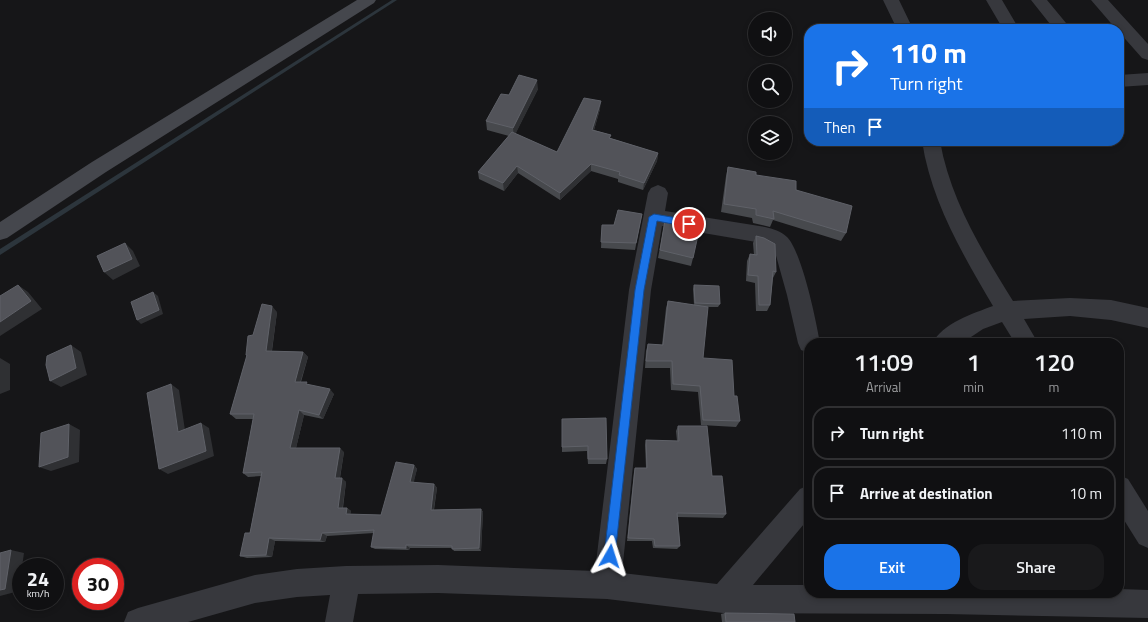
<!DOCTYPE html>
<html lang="en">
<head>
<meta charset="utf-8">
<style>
  :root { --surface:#101012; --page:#19191b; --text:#f1f3f6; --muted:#9c9d9f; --line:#303032; --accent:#1a73e8 }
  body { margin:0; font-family:"Titillium Web",sans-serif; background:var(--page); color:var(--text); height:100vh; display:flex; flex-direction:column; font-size:15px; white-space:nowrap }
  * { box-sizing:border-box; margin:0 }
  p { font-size:13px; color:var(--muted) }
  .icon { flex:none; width:22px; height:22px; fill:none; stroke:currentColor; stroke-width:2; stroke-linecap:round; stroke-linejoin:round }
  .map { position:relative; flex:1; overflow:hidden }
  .details { position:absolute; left:804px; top:338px; width:320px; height:260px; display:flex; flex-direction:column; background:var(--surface); border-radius:16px; box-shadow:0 2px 6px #0003,0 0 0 1px var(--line) }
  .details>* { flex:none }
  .top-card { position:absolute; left:804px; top:24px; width:320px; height:122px; border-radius:16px; box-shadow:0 2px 6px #0003,0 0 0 1px var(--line); background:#1a73e8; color:#fff; overflow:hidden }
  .controls { position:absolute; left:748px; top:12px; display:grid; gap:8px }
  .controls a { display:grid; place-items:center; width:44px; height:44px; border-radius:50%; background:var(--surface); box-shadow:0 2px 6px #0003,0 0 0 1px var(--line); font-size:20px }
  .speed { position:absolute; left:12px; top:558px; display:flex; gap:8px; font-size:20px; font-weight:700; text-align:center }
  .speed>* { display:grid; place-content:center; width:52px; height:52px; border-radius:50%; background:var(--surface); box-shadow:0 2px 6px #0003,0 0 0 1px var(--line); line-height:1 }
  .speed small { font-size:10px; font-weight:400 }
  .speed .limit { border:6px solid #d22; background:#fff; color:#111 }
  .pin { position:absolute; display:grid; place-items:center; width:34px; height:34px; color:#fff; margin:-17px; border:2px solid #fff; border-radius:50%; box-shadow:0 1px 4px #0007 }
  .me { position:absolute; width:44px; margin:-22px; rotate:6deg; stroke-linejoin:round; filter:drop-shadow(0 0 3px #0008) }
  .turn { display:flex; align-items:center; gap:14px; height:84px; padding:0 20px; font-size:18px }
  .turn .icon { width:52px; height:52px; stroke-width:2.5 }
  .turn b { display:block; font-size:28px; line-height:34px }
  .then { display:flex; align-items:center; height:38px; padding:0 20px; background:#0003; gap:8px; font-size:15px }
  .eta { display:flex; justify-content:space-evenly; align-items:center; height:68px; text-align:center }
  .eta b { font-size:24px; font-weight:600; line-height:28px }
  .primary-button { display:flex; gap:8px; margin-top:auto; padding:8px 20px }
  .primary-button a { flex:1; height:46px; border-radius:16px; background:var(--accent); color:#fff; font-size:16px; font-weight:600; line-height:46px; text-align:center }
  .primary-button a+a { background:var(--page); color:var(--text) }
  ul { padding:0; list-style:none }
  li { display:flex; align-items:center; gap:12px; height:54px; margin:0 8px 6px; padding:0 12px; border:2px solid var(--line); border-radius:16px }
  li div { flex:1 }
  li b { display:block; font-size:15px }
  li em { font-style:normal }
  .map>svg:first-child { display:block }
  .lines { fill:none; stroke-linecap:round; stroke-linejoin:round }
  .stream { fill:#2c353c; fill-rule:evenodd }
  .street { fill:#37383d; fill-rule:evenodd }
  .secondary { fill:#45474d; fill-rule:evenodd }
  .wall { fill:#47494d }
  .shaded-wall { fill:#2f3033 }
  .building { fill:#525359; stroke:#5f6168 }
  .route { fill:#1a73e8; stroke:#114b97 }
</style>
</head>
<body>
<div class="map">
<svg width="1148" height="622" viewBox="0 0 1148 622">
  <rect width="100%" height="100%" fill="#161618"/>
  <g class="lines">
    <!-- stream -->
    <path class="stream" d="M392 0H397L0 255V249Z"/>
    <!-- street -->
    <path class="street" d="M883 0H899L913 29H897Z
      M986 0H1002L1019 29H1003Z
      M1031 0H1047L1071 29H1054Z
      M1091 0H1108L1148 44V60L1142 58 1119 32V29H1116Z
      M1148 73V85L1119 87V75Z
      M922 141H940C950 199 982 251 1013 301L1070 298 1111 300 1148 308V328L1111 320 1070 316 1024 319 1038 343H1015L1002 322 983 329 962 343H933C941 324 974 313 993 306 963 255 931 201 922 141Z
      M658 185 665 188 668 193 665 211 765 227C773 229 781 231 787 237 802 252 816 320 820 343H809V353L801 350 798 343 787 295 775 252 769 246 762 243 662 226 651 290 622 573 717 584 800 489 809 485V518L753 585H809V593H1119V589L1148 590V618L946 614 723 613 607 599 438 593 358 594 353 622H325L330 595 297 597 255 603 188 622H124L128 612 138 608 255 575 297 569 346 566 438 565 595 571 629 290 648 193 651 188Z
      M1119 475 1128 479 1148 511V548L1139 544 1119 512Z"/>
    <!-- secondary -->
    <path class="secondary" d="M357 0H376L374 3 106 172 7 238 0 240V222L92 162Z"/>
  </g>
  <!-- wall -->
  <path class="wall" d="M538 89 515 134 557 152 600 109 594 130 611 135 610 138 658 153 657 161 643 190 618 182V179L591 171 560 200 518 173 504 191 479 179 478 172 509 136 487 130 486 121 509 95Z
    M728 167 756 175 796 190 846 233 841 241 773 220 770 227 753 223 752 218 721 212 726 176Z
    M642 214 635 250 601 248 602 225H614Z
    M665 220 693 258 691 266 658 258Z
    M756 236 776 272 773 278 770 305 767 311H756L755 283 746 281 747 261 750 254 754 255 753 243Z
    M694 285 720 304 718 307H706L703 358 734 396 740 421 736 427 701 425 698 392 671 390 670 368H645L646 351 648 344 662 345 666 308 668 301 694 305 693 289Z
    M277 312 272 351 303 352 308 357 301 382 334 394 323 419 304 415 296 448 344 452 340 478 346 482 343 508H347L351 511 350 514 381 515 414 465 417 469 413 483 434 484 437 488 434 510 481 509 483 512 481 551H454L452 548H410L409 550 375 549 371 547 374 533 327 536 325 542 275 541 272 557 247 558 240 556 250 533 261 476 248 477 243 473 253 419H236L230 414 247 356 246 355Z
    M562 419 607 459 606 464H588L587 451 562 452Z
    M678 426 712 476 726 514 723 518 678 517 680 546 677 549 653 548 652 541H627L634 472 635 468H646L645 445 646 440 677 441 676 431Z
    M725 613 795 622H722L721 614Z"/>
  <!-- shaded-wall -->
  <path class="shaded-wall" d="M537 80 538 89 514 137 513 128Z
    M601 101 600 109 592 137V130Z
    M658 153 657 161 643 190 644 183Z
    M591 164V171L560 200V193Z
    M517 166 518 173 504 191 503 183Z
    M125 243 133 251 140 266 113 280 104 272Z
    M18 285 28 292 42 309 0 336V322Z
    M153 292 158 296 163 314 141 324 137 320Z
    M272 306 277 312 271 356 266 351Z
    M71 345 81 352 87 375 61 387 50 381Z
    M303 352 308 357 299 386 295 382Z
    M0 358 10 364V390L0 394Z
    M171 384 179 390 186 437 178 432Z
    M330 389 334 394 323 419 319 415Z
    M299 410 304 415 295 452 290 448Z
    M201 423 209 428 214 456 168 474 159 469Z
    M69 424 80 430 79 462 51 471 39 467Z
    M340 448 344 452 339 482 335 478Z
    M414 465 417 469 413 486 410 482Z
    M342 478 346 482 342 511 338 508Z
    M434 484 437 488 433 513 431 510Z
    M347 508 351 511 350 517 346 514Z
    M481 509 483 512 481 551 479 548Z
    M322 533 327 536 325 542 320 540Z
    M269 538 275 541 272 557 266 555Z
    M406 545 410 548 409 550 406 548Z
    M11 550 24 553 22 567H21V575L19 591 0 596V590Z"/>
  <!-- building -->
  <path class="building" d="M519 75 537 80 513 128 486 121 501 94 509 95Z
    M584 98 601 101 592 130 611 135 609 138 658 153 644 183 619 175 620 172 591 164 560 193 517 166 503 183 478 172 512 132 557 152Z
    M728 167 756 172V175L796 181V190L852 206 846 233 773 211 774 219 756 215V209L724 204Z
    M618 210 642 214 636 243 601 242 602 225H614Z
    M665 220 700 226 693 258 660 250Z
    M756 236 764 238 775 244 776 272 773 271 770 305H759L758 276 748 275 750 254 757 255Z
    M125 243 132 259 104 272 97 256Z
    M18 285 31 301 0 322V296Z
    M694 285 719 286 720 304 695 303Z
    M153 292 159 310 137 320 131 302Z
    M668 301 708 307 703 358 732 360 734 396H737L740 421 703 420 700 386 673 384 672 361H646L648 344 663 345Z
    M262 304 272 306 266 351 303 352 295 382H307L306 384 330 389 319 415 299 410 290 448H340L335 478H342L338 508H347L346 514 381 515 396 462 414 465 410 482 434 484 431 510 481 509 479 548 452 549V546L406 545V548L371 547 374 530 322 533 320 540 269 538 266 555 240 556 245 533H250L262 472 243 473 254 414H230L247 355H246L248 336 253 335Z
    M71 345 76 368 50 381 46 365 47 356Z
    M171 384 178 432 201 423 206 451 159 469 147 393Z
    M606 418 607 459H588V446L562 447V419Z
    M69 424 68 457 39 467 41 433Z
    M678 426H707L712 476H722L726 514 677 513 680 546H655L654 539 628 538 635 468H647L646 440 679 441Z
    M11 550 5 589 0 590V553Z
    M725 613 794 614 795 622H726Z"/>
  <!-- route -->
  <path class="route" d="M654 214 689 220 694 224 689 227 657 221 644 290 615 556 614 560 610 561 606 560 604 556 635 290 649 217Z"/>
</svg>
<div class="controls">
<a><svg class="icon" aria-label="sound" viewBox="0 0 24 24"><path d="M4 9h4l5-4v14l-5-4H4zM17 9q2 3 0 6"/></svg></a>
<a><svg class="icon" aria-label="search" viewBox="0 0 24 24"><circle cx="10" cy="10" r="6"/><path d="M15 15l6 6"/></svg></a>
<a><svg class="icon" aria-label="layers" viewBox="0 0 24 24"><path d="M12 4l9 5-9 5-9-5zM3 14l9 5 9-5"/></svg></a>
</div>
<div class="speed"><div>24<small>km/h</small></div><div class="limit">30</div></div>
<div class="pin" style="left:689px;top:224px;background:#d93025"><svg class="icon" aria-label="arrive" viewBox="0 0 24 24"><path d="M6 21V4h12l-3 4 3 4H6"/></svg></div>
<svg class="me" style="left:610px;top:556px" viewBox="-20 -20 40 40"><path d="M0-17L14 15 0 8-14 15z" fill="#1a73e8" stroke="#fff" stroke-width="4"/></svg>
<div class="top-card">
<div class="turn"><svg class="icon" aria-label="right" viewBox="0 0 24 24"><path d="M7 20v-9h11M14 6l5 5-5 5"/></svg><div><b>110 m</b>Turn right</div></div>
<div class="then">Then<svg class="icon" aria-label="arrive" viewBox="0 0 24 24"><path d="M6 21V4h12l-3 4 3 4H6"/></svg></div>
</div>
<section class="details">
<div class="eta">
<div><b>11:09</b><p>Arrival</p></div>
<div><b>1</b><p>min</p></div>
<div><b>120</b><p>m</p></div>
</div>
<ul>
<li><svg class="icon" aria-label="right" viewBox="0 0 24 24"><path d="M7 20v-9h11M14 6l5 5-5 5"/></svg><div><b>Turn right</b></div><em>110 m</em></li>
<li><svg class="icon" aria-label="arrive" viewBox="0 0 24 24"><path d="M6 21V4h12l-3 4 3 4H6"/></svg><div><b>Arrive at destination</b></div><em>10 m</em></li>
</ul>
<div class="primary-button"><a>Exit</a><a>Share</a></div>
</section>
</div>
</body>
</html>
